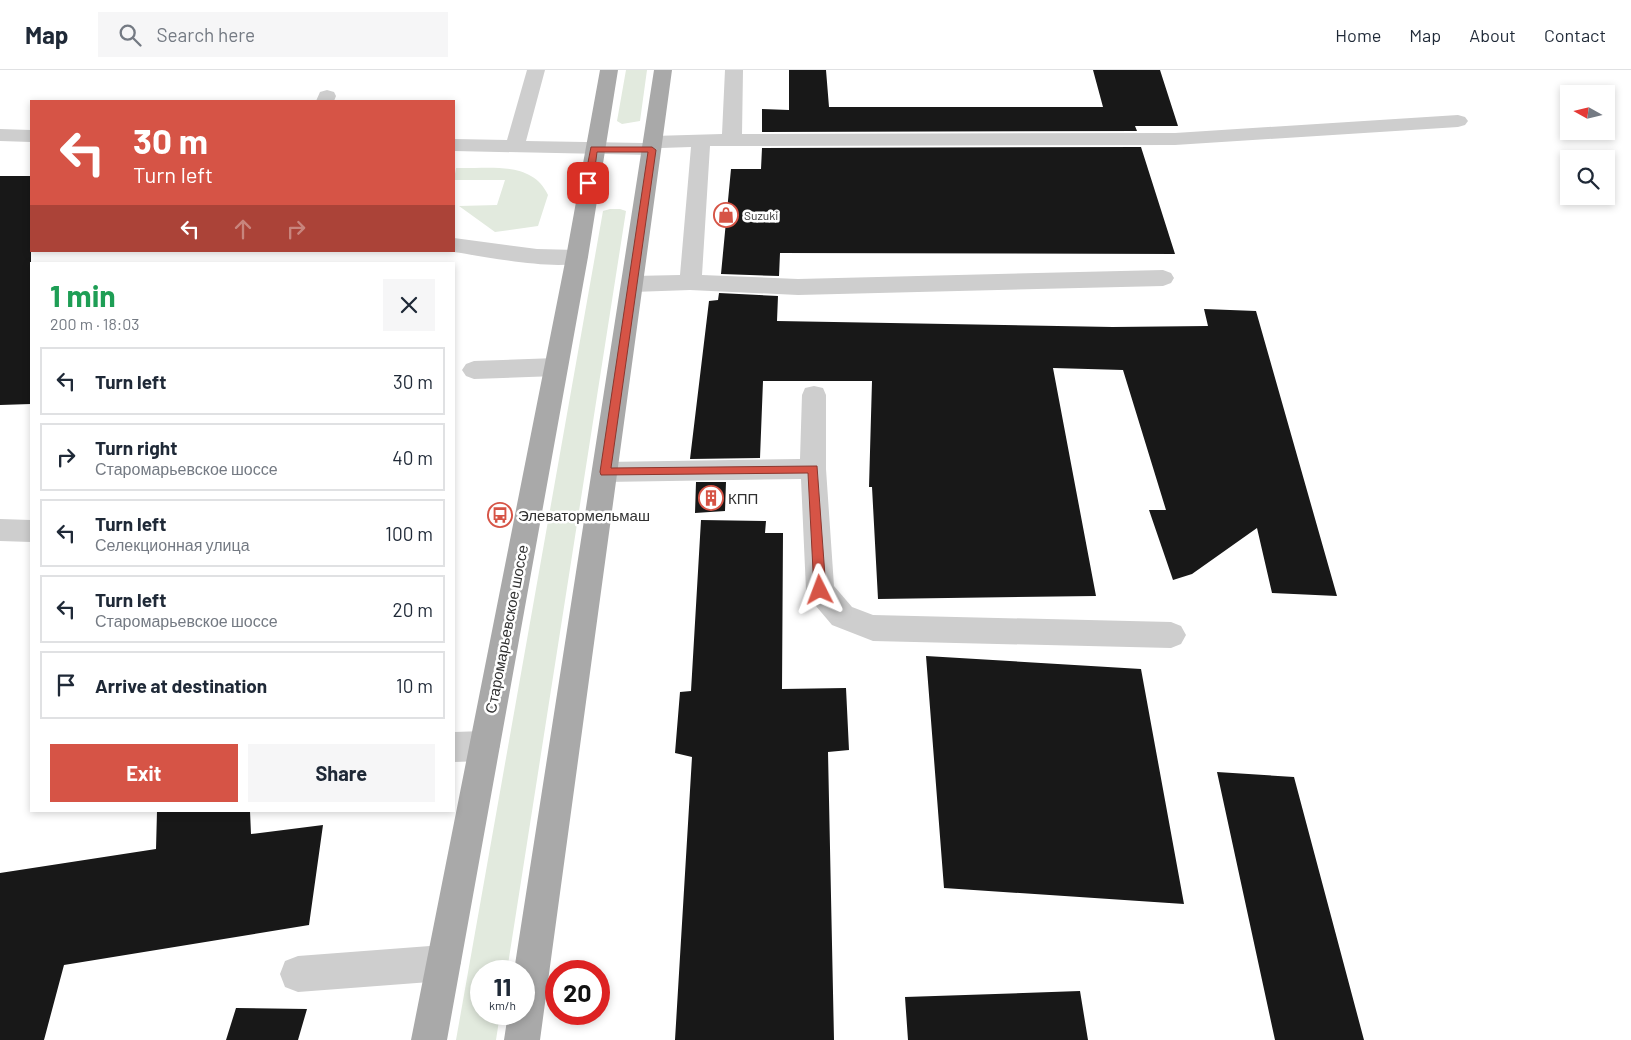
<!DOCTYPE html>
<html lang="en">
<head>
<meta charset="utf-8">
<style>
  :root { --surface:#fff; --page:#f6f6f7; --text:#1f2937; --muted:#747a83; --line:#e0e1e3; --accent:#d65446 }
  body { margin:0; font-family:Barlow,sans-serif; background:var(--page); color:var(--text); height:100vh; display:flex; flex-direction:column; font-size:19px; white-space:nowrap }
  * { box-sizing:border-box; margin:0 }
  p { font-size:16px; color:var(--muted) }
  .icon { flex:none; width:28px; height:28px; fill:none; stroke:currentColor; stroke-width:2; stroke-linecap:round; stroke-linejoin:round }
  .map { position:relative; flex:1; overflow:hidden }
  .sheet { position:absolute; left:30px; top:192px; width:425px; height:550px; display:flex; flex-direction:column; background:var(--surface); border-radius:0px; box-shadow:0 2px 8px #0003 }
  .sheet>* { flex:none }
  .guide { position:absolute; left:30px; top:30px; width:425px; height:152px; border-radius:0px; box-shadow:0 2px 8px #0003; background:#d65446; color:#fff; overflow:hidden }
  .needle { width:32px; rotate:278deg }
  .buttons { position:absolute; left:1560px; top:15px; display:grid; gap:10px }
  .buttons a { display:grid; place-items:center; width:55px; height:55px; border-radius:0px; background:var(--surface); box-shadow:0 2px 8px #0003; font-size:25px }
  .speed { position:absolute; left:470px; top:890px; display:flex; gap:10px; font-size:25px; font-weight:700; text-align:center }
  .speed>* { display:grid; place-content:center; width:65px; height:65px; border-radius:50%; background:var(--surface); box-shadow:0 2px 8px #0003; line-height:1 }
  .speed small { font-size:12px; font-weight:400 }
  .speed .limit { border:8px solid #d22; background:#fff; color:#111 }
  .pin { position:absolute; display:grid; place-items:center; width:42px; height:42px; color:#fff; margin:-21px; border-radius:10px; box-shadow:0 2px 8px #0006 }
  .me { position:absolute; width:55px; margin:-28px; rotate:357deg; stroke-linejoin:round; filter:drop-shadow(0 0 4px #0008) }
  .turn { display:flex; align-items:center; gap:18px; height:105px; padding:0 20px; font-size:22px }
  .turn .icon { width:65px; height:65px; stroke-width:2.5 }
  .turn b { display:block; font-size:35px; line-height:42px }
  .lanes { display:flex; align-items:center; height:48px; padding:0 20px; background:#0003; justify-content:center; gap:25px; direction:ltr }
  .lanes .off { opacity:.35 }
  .round { display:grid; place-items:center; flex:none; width:52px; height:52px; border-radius:0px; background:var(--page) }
  .headline { display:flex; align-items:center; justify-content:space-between; height:85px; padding:0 20px }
  h1 { font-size:30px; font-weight:700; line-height:38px; color:#1e9e55 }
  .primary-button { display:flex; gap:10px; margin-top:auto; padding:10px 20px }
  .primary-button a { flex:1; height:58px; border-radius:0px; background:var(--accent); color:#fff; font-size:20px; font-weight:700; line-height:58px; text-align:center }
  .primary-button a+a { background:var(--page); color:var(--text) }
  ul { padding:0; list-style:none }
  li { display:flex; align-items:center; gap:15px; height:68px; margin:0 10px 8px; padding:0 10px; border:2px solid var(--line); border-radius:0px }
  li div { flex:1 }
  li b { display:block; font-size:19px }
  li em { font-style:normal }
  header { display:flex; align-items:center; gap:30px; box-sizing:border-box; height:70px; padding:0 25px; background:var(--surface); border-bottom:1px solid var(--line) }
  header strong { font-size:24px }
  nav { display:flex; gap:28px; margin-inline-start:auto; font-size:18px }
  .search { width:350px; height:45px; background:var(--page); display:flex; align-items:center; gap:12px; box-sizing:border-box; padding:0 18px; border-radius:0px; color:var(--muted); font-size:19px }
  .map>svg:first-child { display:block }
  .green { fill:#e2eade }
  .building { fill:#181818 }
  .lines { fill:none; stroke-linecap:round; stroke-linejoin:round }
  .minor { fill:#cecece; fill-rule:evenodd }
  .major { fill:#a9a9a9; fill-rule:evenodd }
  .route { fill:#d65446; stroke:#8b372e }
  .labels { text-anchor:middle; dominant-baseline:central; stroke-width:5; stroke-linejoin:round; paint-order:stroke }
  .far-poi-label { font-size:12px; fill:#313131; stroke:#fff; text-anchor:start }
  .poi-label { font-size:15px; fill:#313131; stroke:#fff; text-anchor:start }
  .street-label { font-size:15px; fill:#313131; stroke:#fff }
</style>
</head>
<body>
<header>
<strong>Map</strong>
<div class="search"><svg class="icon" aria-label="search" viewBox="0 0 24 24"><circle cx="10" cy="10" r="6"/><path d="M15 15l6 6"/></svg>Search here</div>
<nav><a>Home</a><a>Map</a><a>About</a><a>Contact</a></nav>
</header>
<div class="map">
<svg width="1631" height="970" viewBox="0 0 1631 970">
  <rect width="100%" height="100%" fill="#fff"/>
  <!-- green -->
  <path class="green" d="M626 0H647L640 51 622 54 617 51Z
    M456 98C488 99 532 90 548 125L538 156 495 162 459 136 497 135 505 110H454Z
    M610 139H620L626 141 507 901H481V944H500L496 970H456L603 141Z"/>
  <!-- building -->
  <path class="building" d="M789 0H826L829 37H1103L1093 0H1160L1178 56H1135L1137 61 762 62V39L789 40Z
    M1141 77 1175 184 780 183 779 206 721 204 731 99H761L762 78Z
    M0 106H31V334L0 335Z
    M719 223 778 226 777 251 1113 257 1208 256 1204 239 1256 241 1337 526 1272 523 1257 458 1192 504 1173 510 1149 440H1166L1123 300 1053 298 1096 526 878 529 872 417H869L872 311H763L760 388 690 389 709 231 718 230Z
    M696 412H726L725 441 695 443Z
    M701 450 766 451 765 463H783L782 619 846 618 849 680 828 682 834 970H675L692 687 675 683 680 622 691 621Z
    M926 586 1141 599 1184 834 944 818Z
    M1217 702 1294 707 1364 970H1275Z
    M157 741H250L251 764 323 755 309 855 64 895 44 970H0V803L156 779Z
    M1080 921 1088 970H908L905 927Z
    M236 938 307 939 298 970H226Z"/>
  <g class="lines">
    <!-- minor -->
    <path class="minor" d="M527 0H545L526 71 644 73 646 68 653 66 722 64 725 0H743L742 64 1175 63 1458 45 1465 47 1468 51 1465 55 1458 57 1175 75 710 76 702 205 798 209 1163 200 1171 203 1174 208 1171 213 1163 216 798 225 690 220 633 222 625 219 622 214 625 209 633 206 680 205 691 77 661 78 659 83 652 85 454 81V69L507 70Z
      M327 20 334 22 336 26 334 31H316L320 22Z
      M0 59 31 60V72L0 71Z
      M454 168 537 179 577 180 585 182 588 187 585 192C554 201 488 187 454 182L451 181H454Z
      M556 288 564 291 568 297 564 303 556 306 474 309 466 306 462 300 466 294 474 291Z
      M814 316 823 318 826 325V399L834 516 852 537 873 545 1171 552 1181 556 1186 565 1181 574 1171 578 873 571 832 555 810 529 806 520 801 409 605 412 596 409 592 402 596 395 605 392 800 389 802 325 805 318Z
      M0 449 31 450V472L0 471Z
      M484 661 495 665 500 676 495 687 484 691 454 692V662Z
      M443 875 455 881 461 893 455 905 443 911 298 922 285 917 280 904 285 891 298 886Z"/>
    <!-- major -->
    <path class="major" d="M600 0H618L588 187 447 970H411L566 187Z
      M654 0H672L540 970H504L508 944H524V901H514Z"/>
  </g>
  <!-- route -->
  <path class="route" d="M591 77H652L656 80 611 398 817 396 826 520 824 524H816L814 520 808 403 601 405 600 402 648 82H597L593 113 588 116 584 113Z"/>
  <!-- icons -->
  <defs>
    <symbol id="shop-ring" viewBox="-11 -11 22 22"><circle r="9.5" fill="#fff" stroke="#d65446" stroke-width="1.5"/><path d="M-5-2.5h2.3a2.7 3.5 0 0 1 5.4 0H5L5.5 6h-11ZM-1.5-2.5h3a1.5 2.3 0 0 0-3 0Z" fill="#d65446"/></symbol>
    <symbol id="building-ring" viewBox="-11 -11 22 22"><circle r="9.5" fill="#fff" stroke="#d65446" stroke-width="1.5"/><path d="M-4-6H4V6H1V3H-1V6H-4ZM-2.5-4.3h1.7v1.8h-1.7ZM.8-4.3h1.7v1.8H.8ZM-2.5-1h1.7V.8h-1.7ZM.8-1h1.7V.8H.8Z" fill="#d65446"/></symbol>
    <symbol id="bus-ring" viewBox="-11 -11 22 22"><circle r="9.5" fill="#fff" stroke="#d65446" stroke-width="1.5"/><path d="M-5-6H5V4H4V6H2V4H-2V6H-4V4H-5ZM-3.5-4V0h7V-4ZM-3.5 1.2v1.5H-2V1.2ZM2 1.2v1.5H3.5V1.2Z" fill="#d65446"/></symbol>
  </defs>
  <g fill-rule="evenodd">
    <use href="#shop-ring" x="712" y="131" width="28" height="28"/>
    <use href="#building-ring" x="697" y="414" width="28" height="28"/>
    <use href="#bus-ring" x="486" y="431" width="28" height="28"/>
  </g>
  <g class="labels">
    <!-- far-poi labels -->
    <g class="far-poi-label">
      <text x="744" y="145">Suzuki</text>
    </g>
    <!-- poi labels -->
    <g class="poi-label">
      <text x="728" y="428">КПП</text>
      <text x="518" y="445">Элеватормельмаш</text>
    </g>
    <!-- street labels -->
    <g class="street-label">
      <text transform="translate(506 559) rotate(-79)">Старомарьевское шоссе</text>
    </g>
  </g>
</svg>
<div class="buttons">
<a><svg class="needle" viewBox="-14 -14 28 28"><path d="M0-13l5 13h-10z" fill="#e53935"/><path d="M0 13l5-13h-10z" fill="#747a83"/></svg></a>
<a><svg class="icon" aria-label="search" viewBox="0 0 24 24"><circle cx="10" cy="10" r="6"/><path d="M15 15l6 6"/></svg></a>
</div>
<div class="speed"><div>11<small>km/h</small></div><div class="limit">20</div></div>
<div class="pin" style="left:588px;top:113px;background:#d93025"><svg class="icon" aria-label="arrive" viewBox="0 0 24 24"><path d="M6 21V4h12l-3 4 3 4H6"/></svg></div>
<svg class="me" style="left:820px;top:520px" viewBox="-20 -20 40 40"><path d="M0-17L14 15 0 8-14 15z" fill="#d65446" stroke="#fff" stroke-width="4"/></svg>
<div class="guide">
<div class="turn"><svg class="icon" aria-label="left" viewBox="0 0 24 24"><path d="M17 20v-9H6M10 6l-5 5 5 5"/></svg><div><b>30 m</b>Turn left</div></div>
<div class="lanes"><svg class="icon" aria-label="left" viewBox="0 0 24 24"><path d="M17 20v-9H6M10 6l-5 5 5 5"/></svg><svg class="icon off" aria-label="ahead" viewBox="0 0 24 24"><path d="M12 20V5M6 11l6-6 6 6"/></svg><svg class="icon off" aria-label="right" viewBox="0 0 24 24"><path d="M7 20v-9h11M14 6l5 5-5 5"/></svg></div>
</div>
<section class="sheet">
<div class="headline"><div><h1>1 min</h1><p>200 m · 18:03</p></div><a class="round"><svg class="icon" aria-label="close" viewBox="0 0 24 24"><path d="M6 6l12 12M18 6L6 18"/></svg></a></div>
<ul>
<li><svg class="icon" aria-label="left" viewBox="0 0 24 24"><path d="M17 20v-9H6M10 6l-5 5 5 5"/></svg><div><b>Turn left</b></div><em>30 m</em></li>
<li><svg class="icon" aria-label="right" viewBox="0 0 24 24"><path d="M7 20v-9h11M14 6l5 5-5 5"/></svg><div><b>Turn right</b><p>Старомарьевское шоссе</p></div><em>40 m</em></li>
<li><svg class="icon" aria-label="left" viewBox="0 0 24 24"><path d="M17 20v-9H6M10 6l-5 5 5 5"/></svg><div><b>Turn left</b><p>Селекционная улица</p></div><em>100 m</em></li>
<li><svg class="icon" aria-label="left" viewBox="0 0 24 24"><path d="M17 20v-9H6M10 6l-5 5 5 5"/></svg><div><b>Turn left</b><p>Старомарьевское шоссе</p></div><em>20 m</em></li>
<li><svg class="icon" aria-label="arrive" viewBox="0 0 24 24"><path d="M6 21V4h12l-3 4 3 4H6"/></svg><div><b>Arrive at destination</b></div><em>10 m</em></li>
</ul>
<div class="primary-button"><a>Exit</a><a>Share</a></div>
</section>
</div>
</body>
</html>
